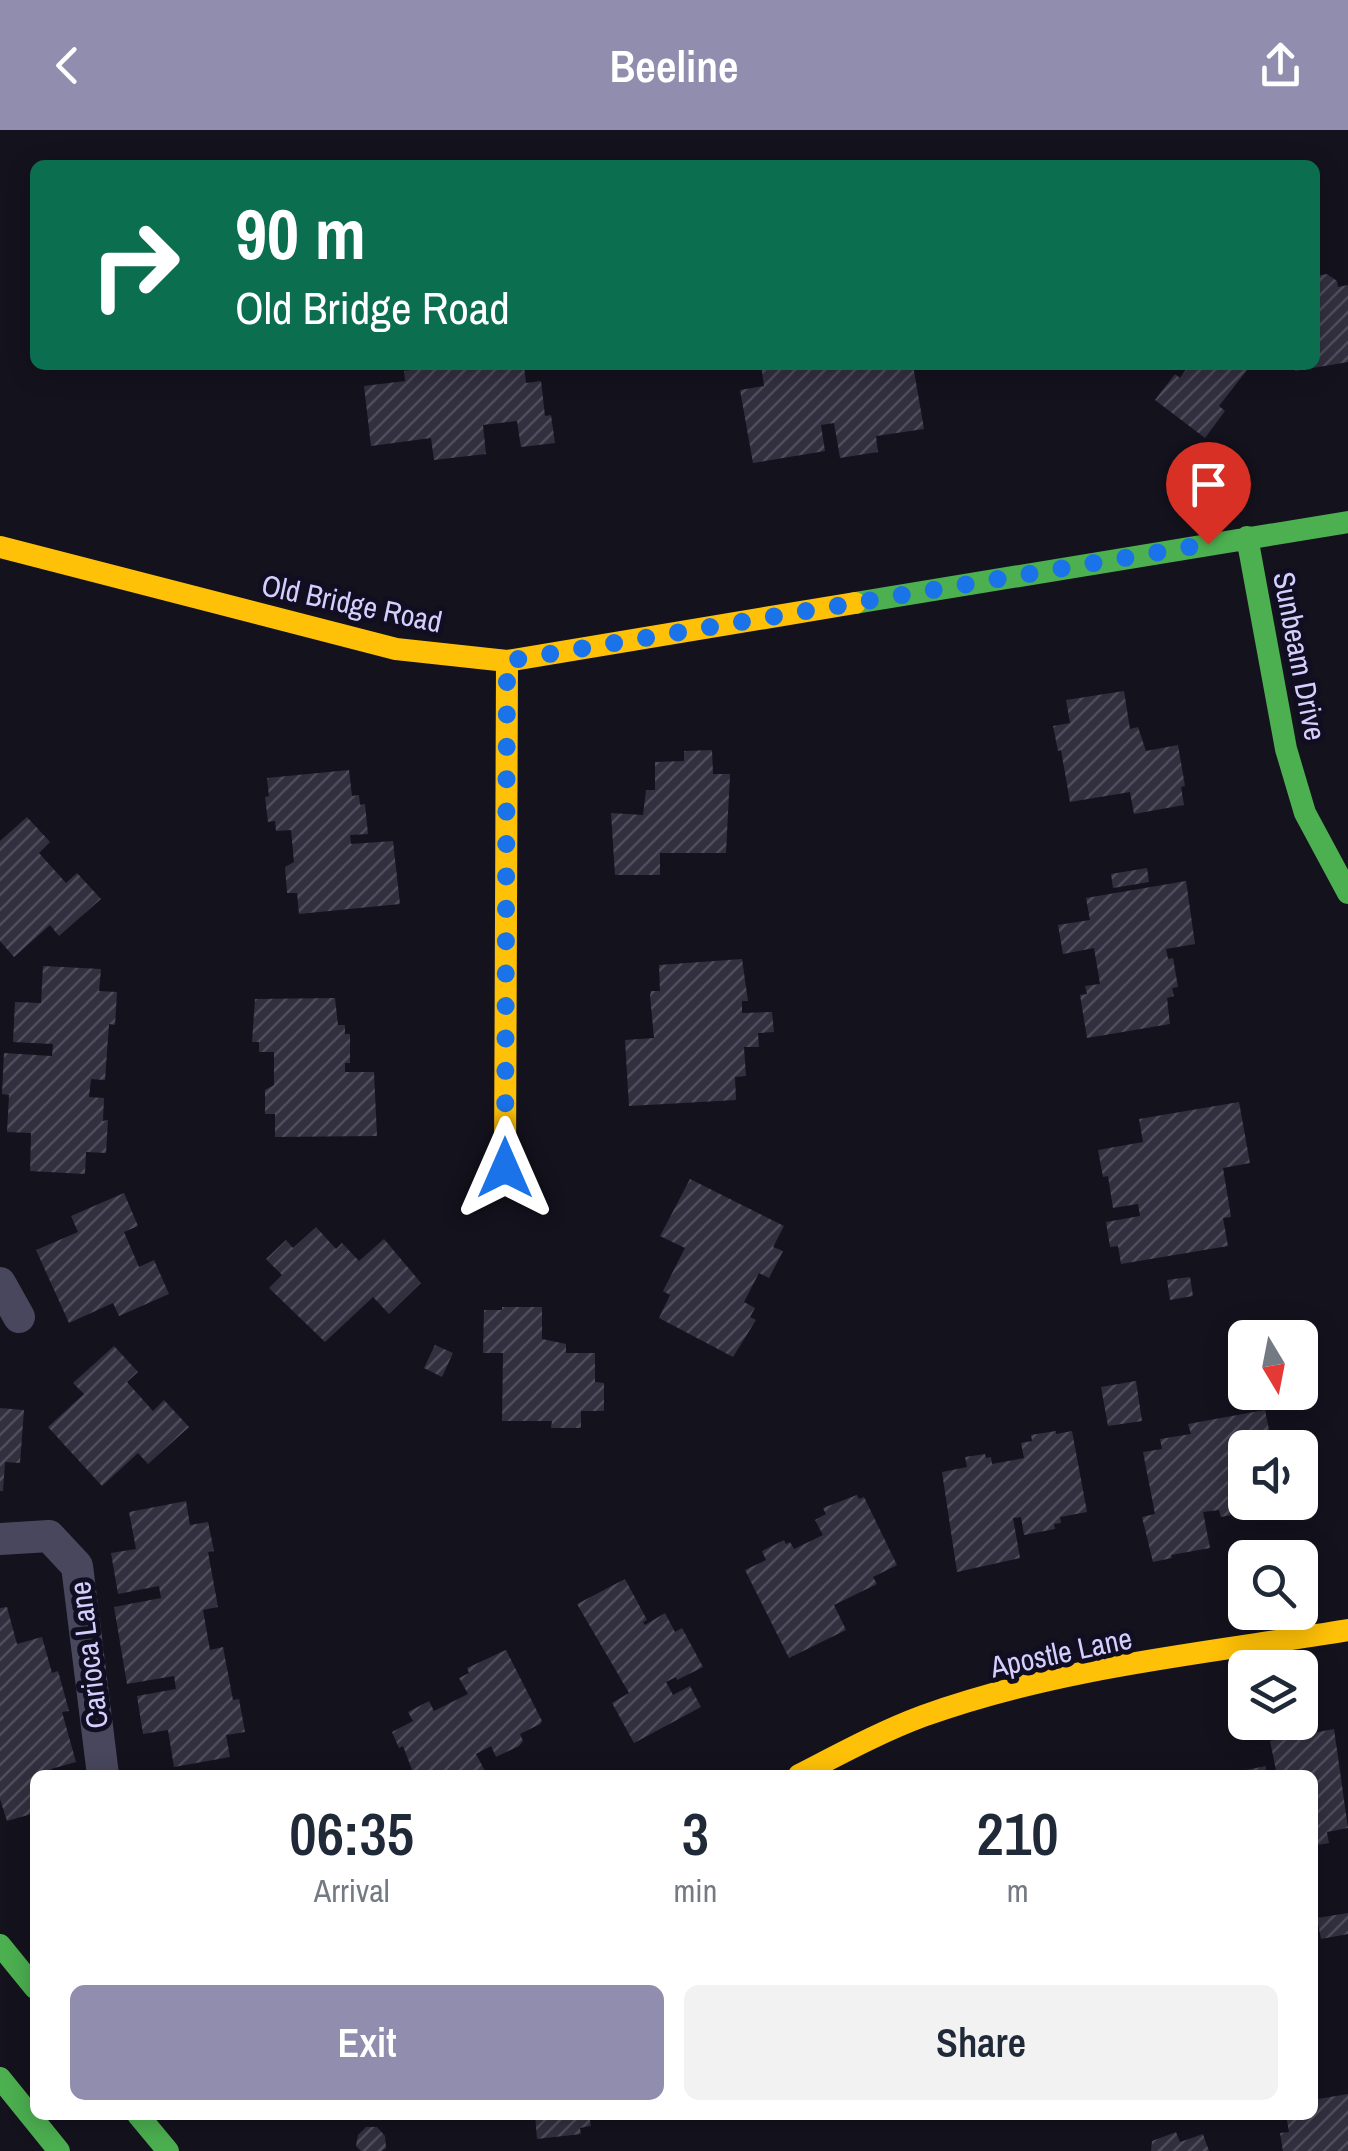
<!DOCTYPE html>
<html lang="en">
<head>
<meta charset="utf-8">
<style>
  :root { --surface:#fff; --page:#f2f2f3; --text:#1f2937; --muted:#747a83; --accent:#918daf }
  body { margin:0; font-family:"Archivo Narrow",sans-serif; background:var(--page); color:var(--text); height:100vh; display:flex; flex-direction:column; font-size:38px; white-space:nowrap }
  * { box-sizing:border-box; margin:0 }
  p { font-size:32px; color:var(--muted) }
  .icon { flex:none; width:55px; height:55px; fill:none; stroke:currentColor; stroke-width:2; stroke-linecap:round; stroke-linejoin:round }
  .map { position:relative; flex:1; overflow:hidden }
  .sheet { position:absolute; left:30px; top:1640px; width:1288px; height:350px; display:flex; flex-direction:column; background:var(--surface); border-radius:15px; box-shadow:0 5px 25px #0003 }
  .sheet>* { flex:none }
  .guide { position:absolute; left:30px; top:30px; width:1290px; height:210px; border-radius:15px; box-shadow:0 5px 25px #0003; background:#0b6e4f; color:#fff; overflow:hidden }
  .needle { width:65px; rotate:170deg }
  .controls { position:absolute; left:1228px; top:1190px; display:grid; gap:20px }
  .controls a { display:grid; place-items:center; width:90px; height:90px; border-radius:15px; background:var(--surface); box-shadow:0 5px 25px #0003; font-size:50px }
  .pin { position:absolute; display:grid; place-items:center; width:85px; height:85px; color:#fff; margin:-102px -42px; border-radius:50% 50% 50% 0; rotate:-45deg; box-shadow:0 0 10px #0007 }
  .pin .icon { rotate:45deg }
  .me { position:absolute; width:110px; margin:-55px; rotate:0deg; stroke-linejoin:round; filter:drop-shadow(0 0 8px #0008) }
  .turn { display:flex; align-items:center; gap:35px; height:210px; padding:0 40px; font-size:45px }
  .turn .icon { width:130px; height:130px; stroke-width:2.5 }
  .turn b { display:block; font-size:70px; line-height:85px }
  .eta { display:flex; justify-content:space-evenly; align-items:center; height:170px; text-align:center }
  .eta b { font-size:60px; font-weight:600; line-height:70px }
  .cta { display:flex; gap:20px; margin-top:auto; padding:20px 40px }
  .cta a { flex:1; height:115px; border-radius:15px; background:var(--accent); color:#fff; font-size:40px; font-weight:600; line-height:115px; text-align:center }
  .cta a+a { background:var(--page); color:var(--text) }
  header { display:flex; justify-content:space-between; align-items:center; height:130px; padding:0 40px; background:var(--accent); color:#fff; font-size:45px; font-weight:600 }
  .map>svg:first-child { display:block }
  .building { fill:url(#building-hatch) }
  .lines { fill:none; stroke-linecap:round; stroke-linejoin:round }
  .street { stroke:#48475d; stroke-width:32 }
  .fast { stroke:#4caf50; stroke-width:22 }
  .slow { stroke:#ffc107; stroke-width:22 }
  .route { stroke:#1a73e8; stroke-width:18; stroke-dasharray:0 32.4 }
  .labels { text-anchor:middle; dominant-baseline:central; stroke-width:10; stroke-linejoin:round; paint-order:stroke }
  .street-label { font-size:30px; fill:#d4cffe; stroke:#110e21 }
</style>
</head>
<body>
<header><svg class="icon" aria-label="back" viewBox="0 0 24 24"><path d="M15 5l-7 7 7 7"/></svg>Beeline<svg class="icon" aria-label="share" viewBox="0 0 24 24"><path d="M12 15V3M7 8l5-5 5 5M5 13v7h14v-7"/></svg></header>
<div class="map">
<svg width="1348" height="2021" viewBox="0 0 1348 2021">
  <defs>
    <pattern id="building-hatch" width="6" height="6" patternUnits="userSpaceOnUse" patternTransform="scale(2.5)"><rect width="6" height="6" fill="#32303f"/><path d="M-1 1l2-2M0 6l6-6M5 7l2-2" fill="none" stroke="#4f4d5c"/></pattern>
  </defs>
  <rect width="100%" height="100%" fill="#14121d"/>
  <!-- building -->
  <path class="building" d="M1327 144 1337 151 1338 157 1348 155V232L1295 241 1294 235H1315V146Z
    M442 235H524L526 253 541 251 545 286 551 285 555 313 521 317 517 291 483 295 486 324 434 330 431 308 371 316 364 256 405 251 404 241Z
    M761 235H913L924 299 876 306 878 322 840 328 834 293 821 295 825 321 753 333 740 260 764 256Z
    M1189 235H1251L1219 276 1225 281 1205 308 1155 270 1175 244 1180 248Z
    M1124 561 1130 599 1138 597 1146 621 1178 615 1185 656 1181 657 1184 675 1134 684 1130 662 1070 672 1061 620 1058 621 1053 596 1070 593 1066 570Z
    M712 620 713 644H730L726 723H660V745H615L611 683 643 685 646 660H655V632L684 631V621Z
    M349 640 352 666 359 665 360 675 365 674 368 704 350 705 351 714 393 711 400 774 299 784 297 763H287L285 737 294 732 291 700 276 701 275 691 268 692 265 667 269 666 267 648Z
    M27 687 50 712 39 723 66 753 77 743 101 769 59 806 50 795 14 827 0 811V711Z
    M1147 738 1149 752 1113 758 1111 744Z
    M1186 751 1195 814 1166 819 1168 829 1173 828 1178 857 1172 858 1174 866 1167 868 1170 894 1087 908 1080 865 1087 864 1085 856 1100 854 1094 818 1063 824 1058 795 1090 790 1086 768Z
    M742 829 748 871H742V883L772 882 774 902 758 903 759 917H744L746 946 735 947 736 970 629 976 625 910 654 908 650 866 651 861H660L659 835Z
    M43 836 101 839 99 861 117 862 115 895 109 894 105 950 91 949 89 967 104 968 103 991 108 990 106 1023 86 1022 85 1044 30 1041 31 1003 7 1002 9 965 2 964 4 923 52 926 53 914 13 912 15 872 41 873Z
    M335 868 338 895H345V904H350V933H345V942H374L377 1006 275 1007V984H265V960L274 955V922H259V912H252L255 869Z
    M1239 972 1250 1033 1223 1038 1231 1087 1223 1088 1228 1116 1121 1134 1118 1116 1110 1117 1106 1092 1140 1086 1138 1074 1113 1078 1108 1046 1103 1047 1098 1020 1143 1012 1139 989Z
    M690 1049 784 1096 773 1117 783 1121 769 1148 759 1143 744 1172 755 1178 750 1187 756 1190 733 1227 659 1188 670 1165 663 1161 685 1118 660 1106Z
    M124 1063 138 1096 124 1102 139 1137 154 1130 169 1164 119 1186 113 1173 69 1193 36 1120 78 1102 71 1086Z
    M316 1097 336 1119 342 1113 359 1131 384 1109 421 1153 389 1184 373 1167 325 1212 269 1158 282 1145 266 1129 286 1110 293 1118Z
    M1190 1147 1193 1166 1170 1170 1167 1150Z
    M502 1177H542V1209L566 1214V1223H595V1252L604 1253V1281H581V1298H551L552 1291H502L503 1223H483L484 1180H502Z
    M435 1215 453 1223 442 1247 424 1238Z
    M114 1216 138 1242 127 1252 153 1281 164 1270 189 1297 148 1334 138 1323 102 1356 48 1297 84 1264 73 1253Z
    M1136 1251 1142 1291 1108 1296 1101 1257Z
    M0 1278 24 1280 20 1333 5 1332 3 1361H0Z
    M1265 1280 1270 1305 1282 1303 1284 1318H1245V1372H1250L1252 1381 1221 1387 1219 1380 1203 1382 1210 1418 1171 1425 1172 1428 1153 1432 1142 1387 1155 1384 1143 1322 1162 1319 1160 1309 1191 1304 1188 1294Z
    M1056 1301V1304L1072 1301 1087 1382 1060 1387 1061 1393 1054 1394 1055 1399 1024 1405 1021 1387 1013 1388 1020 1428 957 1442 942 1342 967 1337 965 1327 985 1324 986 1328 991 1327 992 1334 1024 1328 1021 1313 1032 1311 1031 1305Z
    M857 1365 859 1369 864 1367 897 1435 873 1447 877 1454 834 1475 846 1500 789 1528 745 1440 766 1430 762 1421 784 1410 786 1414 790 1412 794 1419 823 1405 815 1390 826 1384 823 1378Z
    M186 1371 190 1395 208 1392 214 1421 208 1422 218 1477 203 1480 210 1520 223 1517 233 1570 239 1569 245 1602 226 1605 230 1627 174 1637 168 1600 143 1604 137 1566 176 1559 174 1546 127 1554 114 1477 161 1468 159 1456 118 1464 111 1423 136 1419 129 1382Z
    M625 1449 647 1490 643 1492 645 1495 665 1483 675 1502 682 1498 703 1537 677 1550 676 1547 666 1552 673 1565 690 1556 701 1577 634 1613 612 1573 629 1563 577 1474Z
    M7 1477 17 1514 42 1507 52 1543 58 1541 69 1581 62 1582 76 1632 51 1639 52 1645H35V1683L7 1691 0 1669V1478Z
    M506 1520 542 1591 540 1594 520 1604 523 1611 519 1616 496 1627 491 1616 476 1624 487 1645H414L403 1616 399 1618 392 1602 413 1591 408 1582 429 1571 434 1581 468 1564 459 1548 469 1543 467 1538Z
    M1334 1599 1348 1698 1327 1702 1329 1713 1312 1716V1645H1236V1642L1266 1636V1641L1276 1640 1270 1611Z
    M1348 1783V1804L1321 1809 1317 1788Z
    M1348 1964V2021H1283L1280 2003 1289 2002 1286 1985H1312V1970Z
    M535 1985H589L591 1996 580 1998 581 2004 537 2009Z
    M366 1997H377L385 2006 386 2018 382 2021H361L356 2016 358 2005Z
    M1176 2002 1180 2012 1203 2004 1209 2021H1151L1152 2011Z"/>
  <g class="lines">
    <!-- street -->
    <path class="street" d="M0 1153 19 1187
      M0 1409 49 1406 77 1436 103 1645"/>
    <!-- fast -->
    <path class="fast" d="M1247 407 1286 619 1305 683 1348 763
      M855 473 1348 392
      M0 1815 35 1858
      M0 1948 59 2021
      M138 1985 168 2021"/>
    <!-- slow -->
    <path class="slow" d="M0 417 396 519 507 531 855 473
      M505 1038 507 531
      M799 1645C840 1624 880 1602 923 1586 1058 1537 1207 1523 1348 1500"/>
  </g>
  <g class="lines">
    <!-- route -->
    <path class="route" d="M505 1038 507 531 1208 414"/>
  </g>
  <g class="labels">
    <!-- street labels -->
    <g class="street-label">
      <text transform="translate(352 473) rotate(12)">Old Bridge Road</text>
      <text transform="translate(1300 526) rotate(79)">Sunbeam Drive</text>
      <text transform="translate(1061 1522) rotate(-12)">Apostle Lane</text>
      <text transform="translate(88 1525) rotate(-97)">Carioca Lane</text>
    </g>
  </g>
</svg>
<div class="controls">
<a><svg class="needle" viewBox="-14 -14 28 28"><path d="M0-13l5 13h-10z" fill="#e53935"/><path d="M0 13l5-13h-10z" fill="#747a83"/></svg></a>
<a><svg class="icon" aria-label="sound" viewBox="0 0 24 24"><path d="M4 9h4l5-4v14l-5-4H4zM17 9q2 3 0 6"/></svg></a>
<a><svg class="icon" aria-label="search" viewBox="0 0 24 24"><circle cx="10" cy="10" r="6"/><path d="M15 15l6 6"/></svg></a>
<a><svg class="icon" aria-label="layers" viewBox="0 0 24 24"><path d="M12 4l9 5-9 5-9-5zM3 14l9 5 9-5"/></svg></a>
</div>
<div class="pin" style="left:1208px;top:414px;background:#d93025"><svg class="icon" aria-label="arrive" viewBox="0 0 24 24"><path d="M6 21V4h12l-3 4 3 4H6"/></svg></div>
<svg class="me" style="left:505px;top:1038px" viewBox="-20 -20 40 40"><path d="M0-17L14 15 0 8-14 15z" fill="#1a73e8" stroke="#fff" stroke-width="4"/></svg>
<div class="guide">
<div class="turn"><svg class="icon" aria-label="right" viewBox="0 0 24 24"><path d="M7 20v-9h11M14 6l5 5-5 5"/></svg><div><b>90 m</b>Old Bridge Road</div></div>
</div>
<section class="sheet">
<div class="eta">
<div><b>06:35</b><p>Arrival</p></div>
<div><b>3</b><p>min</p></div>
<div><b>210</b><p>m</p></div>
</div>
<div class="cta"><a>Exit</a><a>Share</a></div>
</section>
</div>
</body>
</html>
